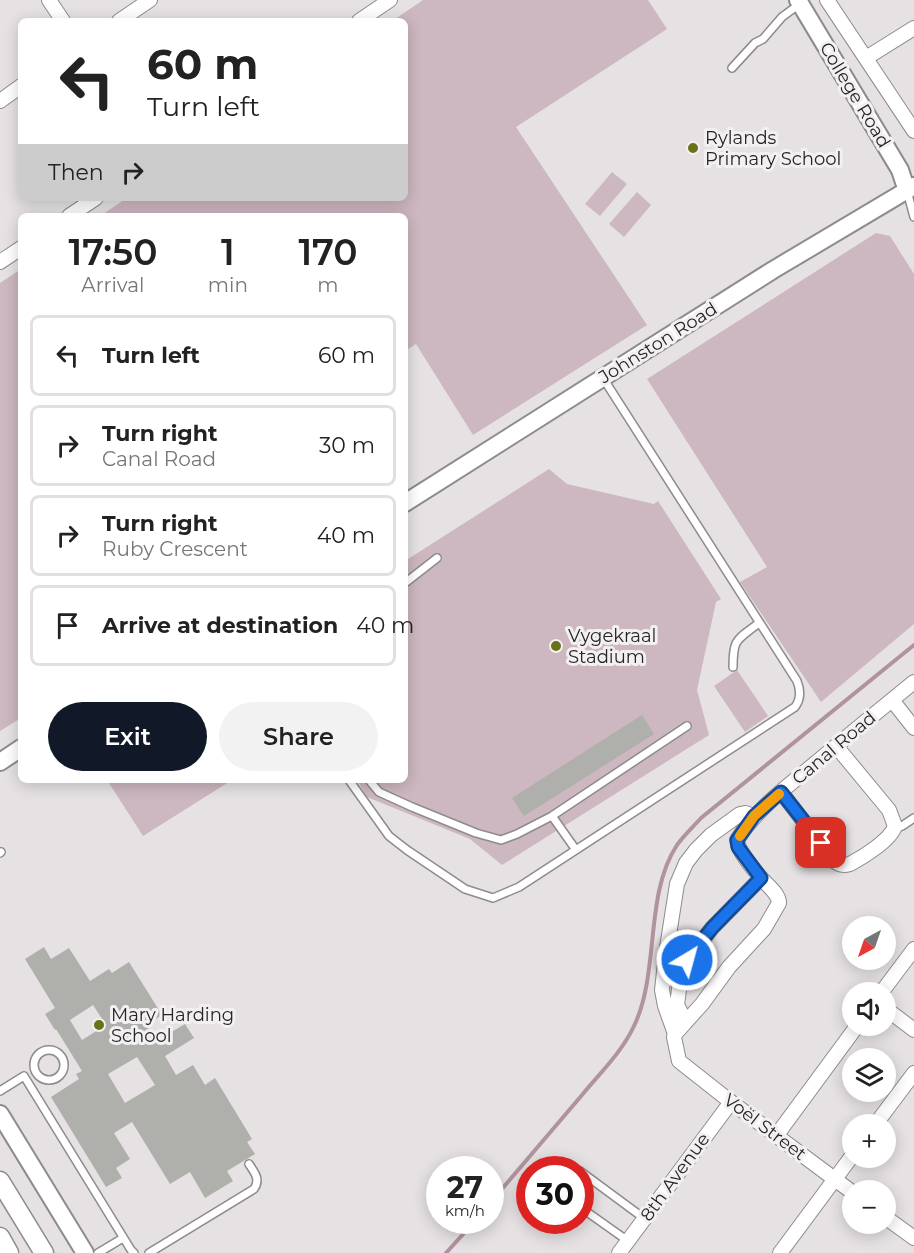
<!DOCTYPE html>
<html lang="en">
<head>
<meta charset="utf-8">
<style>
  :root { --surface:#fff; --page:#f2f2f2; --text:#222; --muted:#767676; --line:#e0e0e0; --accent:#111827 }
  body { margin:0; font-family:Montserrat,sans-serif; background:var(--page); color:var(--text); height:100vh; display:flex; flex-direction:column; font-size:22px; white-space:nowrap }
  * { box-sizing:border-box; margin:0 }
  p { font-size:20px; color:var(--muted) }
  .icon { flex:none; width:33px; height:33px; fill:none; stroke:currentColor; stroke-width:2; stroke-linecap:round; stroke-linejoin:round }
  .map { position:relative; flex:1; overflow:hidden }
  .side { position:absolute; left:18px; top:213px; width:390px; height:570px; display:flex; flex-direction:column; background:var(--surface); border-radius:9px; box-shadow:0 3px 15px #0003 }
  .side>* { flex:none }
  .guide { position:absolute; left:18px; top:18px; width:390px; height:183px; border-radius:9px; box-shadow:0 3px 15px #0003; background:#fff; color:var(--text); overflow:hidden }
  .needle { width:39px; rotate:220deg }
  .controls { position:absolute; left:842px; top:916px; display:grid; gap:12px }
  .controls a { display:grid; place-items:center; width:54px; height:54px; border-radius:50%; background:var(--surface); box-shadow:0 3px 15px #0003; font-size:30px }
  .speed { position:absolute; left:426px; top:1156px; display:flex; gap:12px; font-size:30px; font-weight:700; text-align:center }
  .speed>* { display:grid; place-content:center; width:78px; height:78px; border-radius:50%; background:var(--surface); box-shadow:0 3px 15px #0003; line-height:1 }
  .speed small { font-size:15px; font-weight:400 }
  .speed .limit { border:9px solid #d22; background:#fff; color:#111 }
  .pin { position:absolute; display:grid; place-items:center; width:51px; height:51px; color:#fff; margin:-26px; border-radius:12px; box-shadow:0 3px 9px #0006 }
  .me { position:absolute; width:66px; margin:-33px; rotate:37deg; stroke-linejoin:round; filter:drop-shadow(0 0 4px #0008) }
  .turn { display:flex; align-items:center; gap:21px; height:126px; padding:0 30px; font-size:27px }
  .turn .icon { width:78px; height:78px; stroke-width:2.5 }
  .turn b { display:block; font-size:42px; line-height:51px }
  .then { display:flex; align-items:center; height:57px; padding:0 30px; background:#0003; gap:12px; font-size:22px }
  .eta { display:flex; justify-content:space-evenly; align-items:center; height:102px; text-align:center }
  .eta b { font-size:36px; font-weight:600; line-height:42px }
  .primary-button { display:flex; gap:12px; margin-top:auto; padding:12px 30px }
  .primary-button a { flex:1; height:69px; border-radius:36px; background:var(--accent); color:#fff; font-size:24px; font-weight:600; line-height:69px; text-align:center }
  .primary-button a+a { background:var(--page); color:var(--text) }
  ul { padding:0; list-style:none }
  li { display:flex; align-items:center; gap:18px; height:81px; margin:0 12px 9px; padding:0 18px; border:3px solid var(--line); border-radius:9px }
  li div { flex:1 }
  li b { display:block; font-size:22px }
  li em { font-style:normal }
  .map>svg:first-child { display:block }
  .green { fill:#cdb7c1 }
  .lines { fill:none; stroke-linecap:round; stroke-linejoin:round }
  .stream { stroke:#b193a0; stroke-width:4 }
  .building { fill:#afafac; fill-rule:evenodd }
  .service-casing { stroke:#8e8b8c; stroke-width:10 }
  .minor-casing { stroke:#8e8b8c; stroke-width:16 }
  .tertiary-casing { stroke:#8e8b8c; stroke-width:20 }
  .secondary-casing { stroke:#8e8b8c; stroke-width:21 }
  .service { stroke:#fff; stroke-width:7 }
  .minor { stroke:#fff; stroke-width:14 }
  .tertiary { stroke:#fff; stroke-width:16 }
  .secondary { stroke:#fff; stroke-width:18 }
  .route-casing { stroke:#114b97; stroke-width:15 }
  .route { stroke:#1a73e8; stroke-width:10 }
  .slow { stroke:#f59e0b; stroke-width:10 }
  .poi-dot { fill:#697119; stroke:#f3f0f1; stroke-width:2 }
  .labels { text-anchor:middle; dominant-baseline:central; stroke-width:6; stroke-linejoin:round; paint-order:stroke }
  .street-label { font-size:18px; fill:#272626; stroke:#f3f0f1 }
  .poi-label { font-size:18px; fill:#272626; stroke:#f3f0f1; text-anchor:start }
</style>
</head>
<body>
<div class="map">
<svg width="914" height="1253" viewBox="0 0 914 1253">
  <rect width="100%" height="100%" fill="#e6e2e4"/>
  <!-- green -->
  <path class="green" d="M423 0H648L667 29 516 127 647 325 473 435 416 344 405 351V216H100L127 198H405V21H392Z
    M612 172 627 184 600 216 585 204Z
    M637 192 651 205 624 237 609 224Z
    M876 233 890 236 914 274V624L821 702 740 582 767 567 647 379Z
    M21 269V718L0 731V283Z
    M549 469 567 484 654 504 658 501 721 599 716 602 697 690 709 735 502 865 470 839 367 797 357 780H405V561Z
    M737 670 768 716 745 732 714 686Z
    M107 780H232L143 836Z"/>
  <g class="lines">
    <!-- stream -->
    <path class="stream" d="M490 1203C521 1167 551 1131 582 1095 600 1073 622 1052 634 1026 660 972 644 895 677 845 684 835 693 827 701 818L914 645
      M446 1253 475 1221"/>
  </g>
  <!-- building -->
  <path class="building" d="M642 715 654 734 524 816 512 798Z
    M44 947 51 959 69 948 90 981 109 969 112 973 129 962 162 1015 146 1025 156 1041 185 1024 194 1038 165 1056 176 1075 193 1065 205 1085 215 1078 252 1139 247 1142 255 1154 227 1171 233 1181 205 1198 190 1172 170 1184 132 1122 114 1133 130 1159 116 1168 122 1178 106 1187 51 1097 79 1079 76 1074 82 1071 56 1029 55 1030 45 1014 55 1008 25 959ZM93 1005 106 1025 82 1040 70 1020ZM137 1057 155 1085 125 1103 108 1074Z"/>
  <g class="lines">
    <defs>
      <path id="service" d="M732 68 755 43 763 39 782 17 801 3
        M907 191 914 217
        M405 583 437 558
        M733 667C733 638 737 640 759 623
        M349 780 389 836 407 850 465 889 493 898 519 887 795 707C801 699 801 691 797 681L603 378
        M369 780 379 792 412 807 476 833 501 840 517 834 552 816 687 726
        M552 816 576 850
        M895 829 902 826 914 818
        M0 853 1 852
        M34 1065a15 15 0 1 1 30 0a15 15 0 1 1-30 0Z
        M0 1091 24 1076 131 1250 134 1253
        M580 1171 645 1219
        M580 1207 628 1241
        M98 1253 123 1238
        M149 1253 254 1189C261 1179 254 1172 249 1164"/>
      <path id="minor" d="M49 0 63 21
        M827 0 914 131
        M119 21 150 0
        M359 21 390 0
        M866 58 914 28
        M0 101 21 86
        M69 216 96 198
        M0 262 21 248
        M892 700 914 728
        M781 792 834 861C840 865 843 866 850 864 863 857 891 840 895 826L889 810 836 746
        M881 993 914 949
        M885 1008 914 1030
        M686 1022 677 1005 681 974 687 960 712 928 761 878
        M675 1034 665 1006 662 990 666 954 677 884 686 863 696 850 711 835 740 814 745 813 754 816
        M875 1125 914 1073
        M776 1136 857 1026
        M852 1192 731 1102 679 1061 674 1037 675 1034 702 1004 729 967 764 929 779 903C779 894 769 887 763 880 755 871 738 852 737 840 757 808 788 786 817 762 849 735 882 708 914 682
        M885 1217 914 1238
        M619 1253 731 1102
        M780 1253 852 1156"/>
      <path id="tertiary" d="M798 0 900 170 907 191
        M405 503 773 270 914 186
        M0 762 21 748
        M0 1114 85 1253"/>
      <path id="secondary" d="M0 1181 44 1253
        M0 1237 9 1253"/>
    </defs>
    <!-- service casing -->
    <use href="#service" class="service-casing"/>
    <!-- minor casing -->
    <use href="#minor" class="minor-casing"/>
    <!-- tertiary casing -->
    <use href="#tertiary" class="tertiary-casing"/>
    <!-- secondary casing -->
    <use href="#secondary" class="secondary-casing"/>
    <!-- service -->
    <use href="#service" class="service"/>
    <!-- minor -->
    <use href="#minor" class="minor"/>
    <!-- tertiary -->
    <use href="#tertiary" class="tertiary"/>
    <!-- secondary -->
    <use href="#secondary" class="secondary"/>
  </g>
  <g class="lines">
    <defs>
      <path id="route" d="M687 960 712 928 761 878 738 847 737 840 754 816 781 792 821 843"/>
    </defs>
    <!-- route casing -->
    <use href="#route" class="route-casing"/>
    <!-- route -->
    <use href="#route" class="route"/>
    <!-- slow -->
    <path class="slow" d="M740 836 754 816 779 794"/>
  </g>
  <!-- markers -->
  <g class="poi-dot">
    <circle cx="693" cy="148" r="6"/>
    <circle cx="556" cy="646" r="6"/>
    <circle cx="99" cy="1025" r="6"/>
  </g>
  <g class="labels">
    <!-- street labels -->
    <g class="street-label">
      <text transform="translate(855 95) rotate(59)">College Road</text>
      <text transform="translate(658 343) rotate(-32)">Johnston Road</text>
      <text transform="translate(834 748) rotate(-40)">Canal Road</text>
      <text transform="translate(765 1127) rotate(37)">Voël Street</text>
      <text transform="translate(675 1177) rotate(-54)">8th Avenue</text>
    </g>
    <!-- poi labels -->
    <g class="poi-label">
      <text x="705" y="138">Rylands<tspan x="705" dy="21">Primary School</tspan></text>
      <text x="568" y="636">Vygekraal<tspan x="568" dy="21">Stadium</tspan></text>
      <text x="111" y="1015">Mary Harding<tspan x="111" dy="21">School</tspan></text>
    </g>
  </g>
</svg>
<div class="controls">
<a><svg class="needle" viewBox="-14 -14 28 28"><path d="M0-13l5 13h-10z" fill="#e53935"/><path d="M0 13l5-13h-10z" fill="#767676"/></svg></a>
<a><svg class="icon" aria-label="sound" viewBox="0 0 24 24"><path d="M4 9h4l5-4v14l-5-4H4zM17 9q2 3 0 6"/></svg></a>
<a><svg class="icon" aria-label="layers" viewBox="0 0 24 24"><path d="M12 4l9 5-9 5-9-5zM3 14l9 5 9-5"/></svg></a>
<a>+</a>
<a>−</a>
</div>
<div class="speed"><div>27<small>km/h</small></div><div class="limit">30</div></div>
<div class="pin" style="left:821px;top:843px;background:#d93025"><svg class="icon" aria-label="arrive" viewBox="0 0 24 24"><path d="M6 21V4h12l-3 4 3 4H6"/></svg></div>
<svg class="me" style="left:687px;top:960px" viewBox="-20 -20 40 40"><circle r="17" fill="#1a73e8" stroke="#fff" stroke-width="3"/><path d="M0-11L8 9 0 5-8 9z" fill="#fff"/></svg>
<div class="guide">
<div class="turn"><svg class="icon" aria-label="left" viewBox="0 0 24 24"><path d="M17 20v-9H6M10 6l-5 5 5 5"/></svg><div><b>60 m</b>Turn left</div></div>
<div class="then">Then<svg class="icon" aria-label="right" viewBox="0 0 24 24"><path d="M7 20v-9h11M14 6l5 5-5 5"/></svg></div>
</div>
<section class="side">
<div class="eta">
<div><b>17:50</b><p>Arrival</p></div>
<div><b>1</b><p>min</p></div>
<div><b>170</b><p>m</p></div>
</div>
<ul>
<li><svg class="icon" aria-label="left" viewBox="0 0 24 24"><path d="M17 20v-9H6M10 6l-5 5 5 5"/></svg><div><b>Turn left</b></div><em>60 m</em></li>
<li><svg class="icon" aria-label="right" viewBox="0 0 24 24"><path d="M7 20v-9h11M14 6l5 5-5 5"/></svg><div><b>Turn right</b><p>Canal Road</p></div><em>30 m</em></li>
<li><svg class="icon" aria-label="right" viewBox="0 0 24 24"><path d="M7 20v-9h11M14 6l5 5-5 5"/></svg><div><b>Turn right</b><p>Ruby Crescent</p></div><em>40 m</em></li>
<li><svg class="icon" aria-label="arrive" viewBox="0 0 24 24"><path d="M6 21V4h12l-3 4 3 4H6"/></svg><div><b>Arrive at destination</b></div><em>40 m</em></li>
</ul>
<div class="primary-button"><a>Exit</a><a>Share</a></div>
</section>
</div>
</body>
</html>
